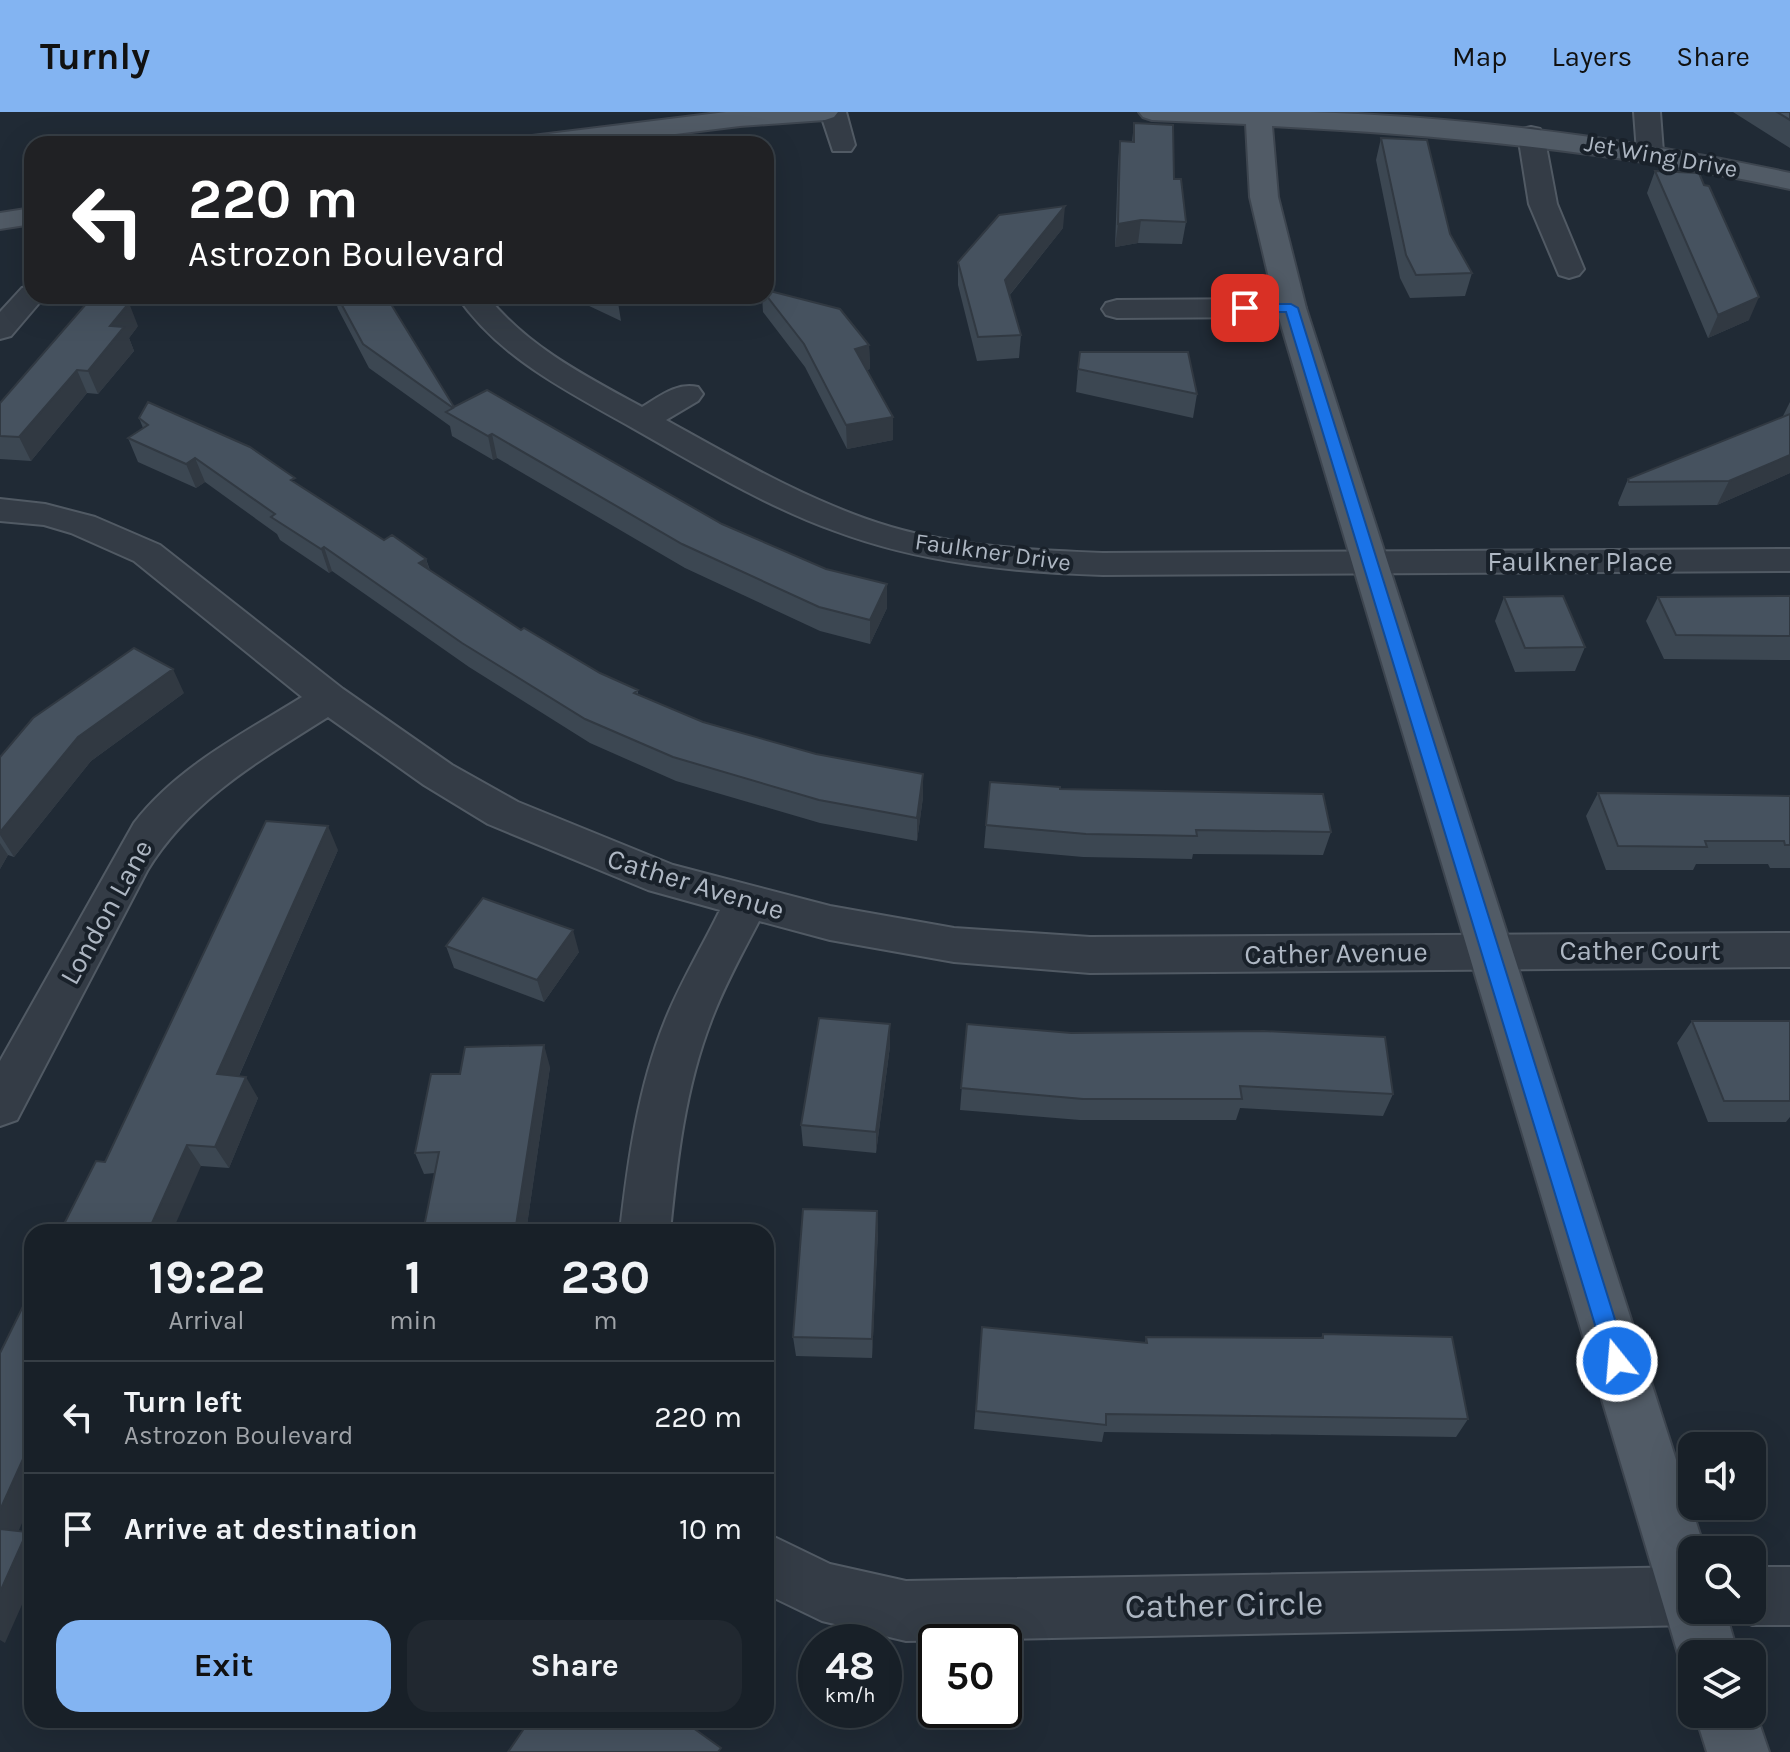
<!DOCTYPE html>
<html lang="en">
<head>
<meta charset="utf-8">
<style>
  :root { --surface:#182028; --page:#212830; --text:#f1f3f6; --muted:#9fa3a8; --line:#363e45; --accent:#83b4f2 }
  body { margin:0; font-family:Karla,sans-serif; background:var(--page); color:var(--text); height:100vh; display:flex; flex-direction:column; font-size:30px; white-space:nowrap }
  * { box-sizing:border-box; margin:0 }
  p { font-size:26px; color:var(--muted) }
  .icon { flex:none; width:44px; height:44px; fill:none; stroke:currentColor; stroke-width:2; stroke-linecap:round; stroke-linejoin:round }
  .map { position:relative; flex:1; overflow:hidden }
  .details { position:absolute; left:24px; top:1112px; width:750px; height:504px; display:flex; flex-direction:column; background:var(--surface); border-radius:24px; box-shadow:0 8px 32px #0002,0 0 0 2px var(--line) }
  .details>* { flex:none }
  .banner { position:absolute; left:24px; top:24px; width:750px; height:168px; border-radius:24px; box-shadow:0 8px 32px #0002,0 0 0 2px var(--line); background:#202124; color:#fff; overflow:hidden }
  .controls { position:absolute; left:1678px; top:1320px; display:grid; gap:16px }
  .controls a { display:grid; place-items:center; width:88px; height:88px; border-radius:16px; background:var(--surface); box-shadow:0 8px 32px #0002,0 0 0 2px var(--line); font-size:40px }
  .speed { position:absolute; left:798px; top:1512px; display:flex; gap:16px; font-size:40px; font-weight:700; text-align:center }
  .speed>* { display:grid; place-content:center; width:104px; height:104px; border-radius:50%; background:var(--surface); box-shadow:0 8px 32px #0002,0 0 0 2px var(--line); line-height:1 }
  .speed small { font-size:20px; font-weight:400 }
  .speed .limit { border:4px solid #111; border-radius:12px; background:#fff; color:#111 }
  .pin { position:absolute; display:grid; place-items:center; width:68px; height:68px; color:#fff; margin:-34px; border-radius:16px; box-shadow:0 4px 12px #0006 }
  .me { position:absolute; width:88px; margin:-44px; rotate:343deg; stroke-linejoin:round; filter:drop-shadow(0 0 6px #0008) }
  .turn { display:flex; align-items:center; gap:28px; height:168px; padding:0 32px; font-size:36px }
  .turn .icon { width:104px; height:104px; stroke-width:2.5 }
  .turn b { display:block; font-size:56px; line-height:68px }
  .eta { display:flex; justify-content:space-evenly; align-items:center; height:136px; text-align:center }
  .eta b { font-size:48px; font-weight:700; line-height:56px }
  .primary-button { display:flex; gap:16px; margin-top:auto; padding:16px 32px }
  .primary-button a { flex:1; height:92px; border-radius:24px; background:var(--accent); color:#111; font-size:32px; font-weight:700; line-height:92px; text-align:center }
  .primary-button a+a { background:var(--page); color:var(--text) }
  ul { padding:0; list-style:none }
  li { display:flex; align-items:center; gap:24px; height:112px; padding:0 32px; border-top:2px solid var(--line) }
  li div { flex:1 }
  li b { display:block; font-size:30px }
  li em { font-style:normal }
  header { display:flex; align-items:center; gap:48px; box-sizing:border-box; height:112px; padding:0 40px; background:var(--accent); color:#111 }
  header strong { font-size:38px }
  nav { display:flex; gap:44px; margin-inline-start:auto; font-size:28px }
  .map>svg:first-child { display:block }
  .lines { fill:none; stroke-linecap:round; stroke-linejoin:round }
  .minor-casing { stroke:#515a64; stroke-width:4 }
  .major-casing { stroke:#3d454f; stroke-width:4 }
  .minor { fill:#343c46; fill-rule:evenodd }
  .major { fill:#515b66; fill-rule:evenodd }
  .wall { fill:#3c4752 }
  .shaded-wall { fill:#313942 }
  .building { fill:#46525f; stroke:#313942; stroke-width:2 }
  .route { fill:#1a73e8; stroke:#114b97; stroke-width:2 }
  .labels { text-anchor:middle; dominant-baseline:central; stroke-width:8; stroke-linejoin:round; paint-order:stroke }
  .far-street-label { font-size:24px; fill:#aeb7c3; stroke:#19212a }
  .street-label { font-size:28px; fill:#aeb7c3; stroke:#19212a }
  .near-street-label { font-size:34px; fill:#aeb7c3; stroke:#19212a }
</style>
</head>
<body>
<header>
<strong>Turnly</strong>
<nav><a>Map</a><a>Layers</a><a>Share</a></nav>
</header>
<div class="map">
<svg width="1790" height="1640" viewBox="0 0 1790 1640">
  <rect width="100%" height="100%" fill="#202a35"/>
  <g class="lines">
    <defs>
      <path id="minor" d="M820 0H846L855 33 851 39H833Z
        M1634 0H1660L1663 40 1659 46H1641L1637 40Z
        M1531 15 1540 17 1544 23 1557 92 1584 157 1579 163 1569 166 1559 163 1529 92 1518 23 1522 17Z
        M32 173V184H45L11 224 0 227V200L22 176Z
        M457 184H487C528 235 585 264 642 295 660 284 677 270 698 275L703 282 698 289 666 308C738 348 811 391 891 415 959 435 1032 438 1103 441L1790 437V459L1103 463C1012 460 920 451 835 419 763 393 696 352 629 314 565 278 500 246 457 184Z
        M1291 187 1302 190 1306 196 1302 202 1291 205 1117 206 1106 203 1102 197 1106 191 1117 188Z
        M0 387 45 392 95 405 160 433 343 577 452 653 518 690 673 753 830 794 954 816 1090 825 1790 821V855L1090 861 954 850 830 828 759 809C742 842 724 874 711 909 685 976 677 1049 670 1120H620C628 1048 638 976 665 909 680 871 702 835 720 798L648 778 488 712 424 673 328 605C260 648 190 688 147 759L17 1008 0 1014V949L134 711C177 655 244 621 302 585L134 449 71 421 44 413 0 409Z
        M766 1421 830 1452 906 1469 1692 1455V1498H1716L1713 1505 1692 1513 906 1529 822 1509 766 1482Z
        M1752 1455H1790V1513H1752L1731 1505 1728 1498H1752Z"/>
      <path id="major" d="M726 0H838L834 5 825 8 740 14 595 32H519L523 26 532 24Z
        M1139 0C1196 0 1253 0 1309 0 1471 5 1632 27 1790 61V77C1619 40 1446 23 1272 14L1278 85 1306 196 1705 1438H1692V1498H1725L1738 1542H1692V1565L1687 1563 1678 1542 1276 196 1250 85 1246 12 1152 8 1143 5Z
        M32 96V112L0 117V101Z
        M1752 1590 1769 1640H1707L1695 1602H1752Z"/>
    </defs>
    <!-- minor casing -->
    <use href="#minor" class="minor-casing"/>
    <!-- major casing -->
    <use href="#major" class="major-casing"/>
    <!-- minor -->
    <use href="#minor" class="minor"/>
    <!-- major -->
    <use href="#major" class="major"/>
  </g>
  <!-- wall -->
  <path class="wall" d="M1733 0H1790V36Z
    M1134 11 1174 67 1186 110 1182 132 1138 131 1115 135 1118 51 1120 29 1132 30Z
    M1381 26 1450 122 1472 161 1465 184 1410 186 1400 166 1376 48Z
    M1655 59 1749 208 1708 226 1647 81Z
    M1063 116 1009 184 1021 223 1019 246 977 249 958 173V150Z
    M766 178 869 233 870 257 867 258 893 328 847 337 805 255 763 200 762 184H766Z
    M334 184H386L454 295 826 457 887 472V496L870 532 820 519 685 456 497 346 493 348 452 324 450 314 369 256 338 197Z
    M568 184H617L621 209Z
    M138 214 129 226 134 239 98 282 87 281 31 349 0 347V291Z
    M1078 257 1197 282 1193 306 1076 280Z
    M1790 290V361L1717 393 1619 394 1618 391 1628 367 1782 306Z
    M139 306 298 373 384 428 426 447 430 458 521 518 600 561 638 578V582L703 610 923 685 917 729 820 711 676 669 590 631 469 555 332 459 329 461 280 428 277 422 205 370 196 376 138 350 128 326 143 316Z
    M1790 484V548L1664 547 1646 509 1658 485Z
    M1504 485 1585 535 1575 559 1515 560 1495 509Z
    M184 581 91 649 14 745 8 743 0 757V645Z
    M1060 677 1331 720 1323 743 1193 742 1192 747 1083 745 984 736 986 713Z
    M1598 681 1790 684V756H1770L1768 752H1696L1693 758H1606L1586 704Z
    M338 738 239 964 258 986 229 1056 201 1054 105 1050Z
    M446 834 579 840 544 890 454 856Z
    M1692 909H1790V1005L1786 1010H1708L1677 931Z
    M890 912V934L876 1041 803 1034 801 1013Z
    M967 912 1393 982 1383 1004 1240 996 1236 1008H1080L960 998Z
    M550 955 526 1120H423L435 1061 424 1062 415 1041 460 962Z
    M877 1099 878 1119 872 1246 796 1244 793 1225Z
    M982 1215 1145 1231 1146 1225 1321 1226 1323 1222 1468 1307 1456 1325 1104 1320 1102 1330 974 1317Z"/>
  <!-- shaded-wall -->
  <path class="shaded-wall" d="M1065 94 1063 116 1003 191 1005 168Z
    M1141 108 1138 131 1115 135 1118 112Z
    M1759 185 1749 208 1708 226 1718 203Z
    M129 191 138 214 129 226 134 239 98 282 88 259 110 214Z
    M869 233 870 257 856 260 855 237Z
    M77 258 87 281 31 349 19 325Z
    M893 305V328L847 337 846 313Z
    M492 322 497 346 493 348 488 324Z
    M1790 343V361L1717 393 1729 369Z
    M195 346 205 370 196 376 186 352Z
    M324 435 332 459 329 461 321 437Z
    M426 447 433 470 419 451Z
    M887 472V496L870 532V508Z
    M173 557 184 581 91 649 14 745 0 723V720L78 625Z
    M923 662V685L917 729V706Z
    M328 714 338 738 230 984 217 962Z
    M0 731 8 743 0 757Z
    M573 818 579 840 544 890 537 868Z
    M890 912V934L876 1041V1020Z
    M544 933 550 955 526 1120H515Z
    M246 965 258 986 229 1056 215 1035Z
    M187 1033 201 1054 172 1120H148Z
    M877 1099 878 1119 872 1246V1227Z
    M28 1336 32 1340V1388L13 1432 0 1422V1398Z
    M27 1420 32 1424V1470L5 1531 0 1528V1480Z"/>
  <!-- building -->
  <path class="building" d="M1777 0H1790V8Z
    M1134 11 1173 13 1174 67H1181L1186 110 1141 108 1118 112 1120 29 1134 30Z
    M1381 26 1427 28 1450 122 1472 161 1416 163 1406 143Z
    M1655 59 1699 61 1704 73 1709 74 1759 185 1718 203Z
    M1065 94 1005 168 1021 223 978 225 958 150 999 103Z
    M766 178 840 197 869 233 855 237 893 305 846 313 804 232 766 183Z
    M93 184H121L129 191 110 214 124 215 88 259 77 258 19 325 0 324V291Z
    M337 184H386L454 295 487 278 722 412 826 457 887 472 870 508 819 495 682 432 492 322 488 324 446 300 453 296 363 232Z
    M1080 240H1188L1197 282 1078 257Z
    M148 290 250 335 295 366 291 368 384 428 392 423 426 447 419 451 521 518 524 516 600 561 638 578 634 581 703 610 816 642 923 662 917 706 819 688 673 645 585 607 462 531 324 435 321 437 271 405 275 402 195 346 186 352 128 326 148 313 139 306Z
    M1790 302V343L1729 369 1629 370 1628 367Z
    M1563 484 1585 535 1525 536 1504 485Z
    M1790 484V524L1676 523 1658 485Z
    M134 536 173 557 78 625 0 720V645L33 606Z
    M990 670 1060 675V677L1323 682 1331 720 1196 718 1197 724 1086 722 986 713Z
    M1598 681 1790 684V733H1785L1784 729H1705L1707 735 1618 734Z
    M266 709 328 714 217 962 246 965 215 1035 187 1033 148 1120H60L96 1049 105 1050Z
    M483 786 573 818 537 868 446 834Z
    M819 906 890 912 876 1020 801 1013Z
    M1692 909H1790V989H1724Z
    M967 912 1071 921 1264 919 1385 925 1393 982 1240 974 1242 987H1083L961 976Z
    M544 933 515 1120H423L439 1040 415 1041 431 962H460L465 935Z
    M803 1097 877 1099 872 1227 793 1225Z
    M32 1176V1337L28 1336 0 1398V1241Z
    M982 1215 1147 1231 1146 1225 1323 1226V1222L1452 1225 1468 1307 1106 1302V1313L976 1299Z
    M0 1417 27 1420 0 1480Z
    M516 1608H682L721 1636 718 1640H508L523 1618Z"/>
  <!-- route -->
  <path class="route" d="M1291 192 1298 196 1628 1249 1625 1257 1617 1260 1610 1257 1606 1249 1286 200H1245L1239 196 1245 192Z"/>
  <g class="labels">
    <!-- far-street labels -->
    <g class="far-street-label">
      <text transform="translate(1661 44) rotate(10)">Jet Wing Drive</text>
      <text transform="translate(993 440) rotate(8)">Faulkner Drive</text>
    </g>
    <!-- street labels -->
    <g class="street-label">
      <text x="1580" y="449">Faulkner Place</text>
      <text transform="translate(696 772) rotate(17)">Cather Avenue</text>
      <text transform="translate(106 800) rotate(-61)">London Lane</text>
      <text x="1640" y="838">Cather Court</text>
      <text transform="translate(1336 841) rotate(-1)">Cather Avenue</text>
    </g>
    <!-- near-street labels -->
    <g class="near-street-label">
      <text transform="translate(1224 1493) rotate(-1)">Cather Circle</text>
    </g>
  </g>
</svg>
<div class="controls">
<a><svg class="icon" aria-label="sound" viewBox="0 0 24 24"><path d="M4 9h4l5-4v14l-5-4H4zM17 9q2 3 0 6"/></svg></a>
<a><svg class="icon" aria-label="search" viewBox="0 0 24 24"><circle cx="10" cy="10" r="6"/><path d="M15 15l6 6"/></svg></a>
<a><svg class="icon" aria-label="layers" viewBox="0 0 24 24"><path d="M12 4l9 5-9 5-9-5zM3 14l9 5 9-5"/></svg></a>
</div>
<div class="speed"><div>48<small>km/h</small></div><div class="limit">50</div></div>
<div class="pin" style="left:1245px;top:196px;background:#d93025"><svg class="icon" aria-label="arrive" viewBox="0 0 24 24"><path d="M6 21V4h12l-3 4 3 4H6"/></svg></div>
<svg class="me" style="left:1617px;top:1249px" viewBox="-20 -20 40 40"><circle r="17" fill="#1a73e8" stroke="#fff" stroke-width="3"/><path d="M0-11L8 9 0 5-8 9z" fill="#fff"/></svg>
<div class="banner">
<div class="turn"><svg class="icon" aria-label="left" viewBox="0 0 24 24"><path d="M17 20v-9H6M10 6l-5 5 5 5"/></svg><div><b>220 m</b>Astrozon Boulevard</div></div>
</div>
<section class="details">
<div class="eta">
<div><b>19:22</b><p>Arrival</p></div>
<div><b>1</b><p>min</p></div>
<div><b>230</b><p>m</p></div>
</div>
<ul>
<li><svg class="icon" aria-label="left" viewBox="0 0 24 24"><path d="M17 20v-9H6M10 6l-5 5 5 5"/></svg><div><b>Turn left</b><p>Astrozon Boulevard</p></div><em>220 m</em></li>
<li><svg class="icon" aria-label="arrive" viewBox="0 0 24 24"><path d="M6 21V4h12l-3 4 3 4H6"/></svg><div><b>Arrive at destination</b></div><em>10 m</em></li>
</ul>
<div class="primary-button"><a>Exit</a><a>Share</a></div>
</section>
</div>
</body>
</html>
